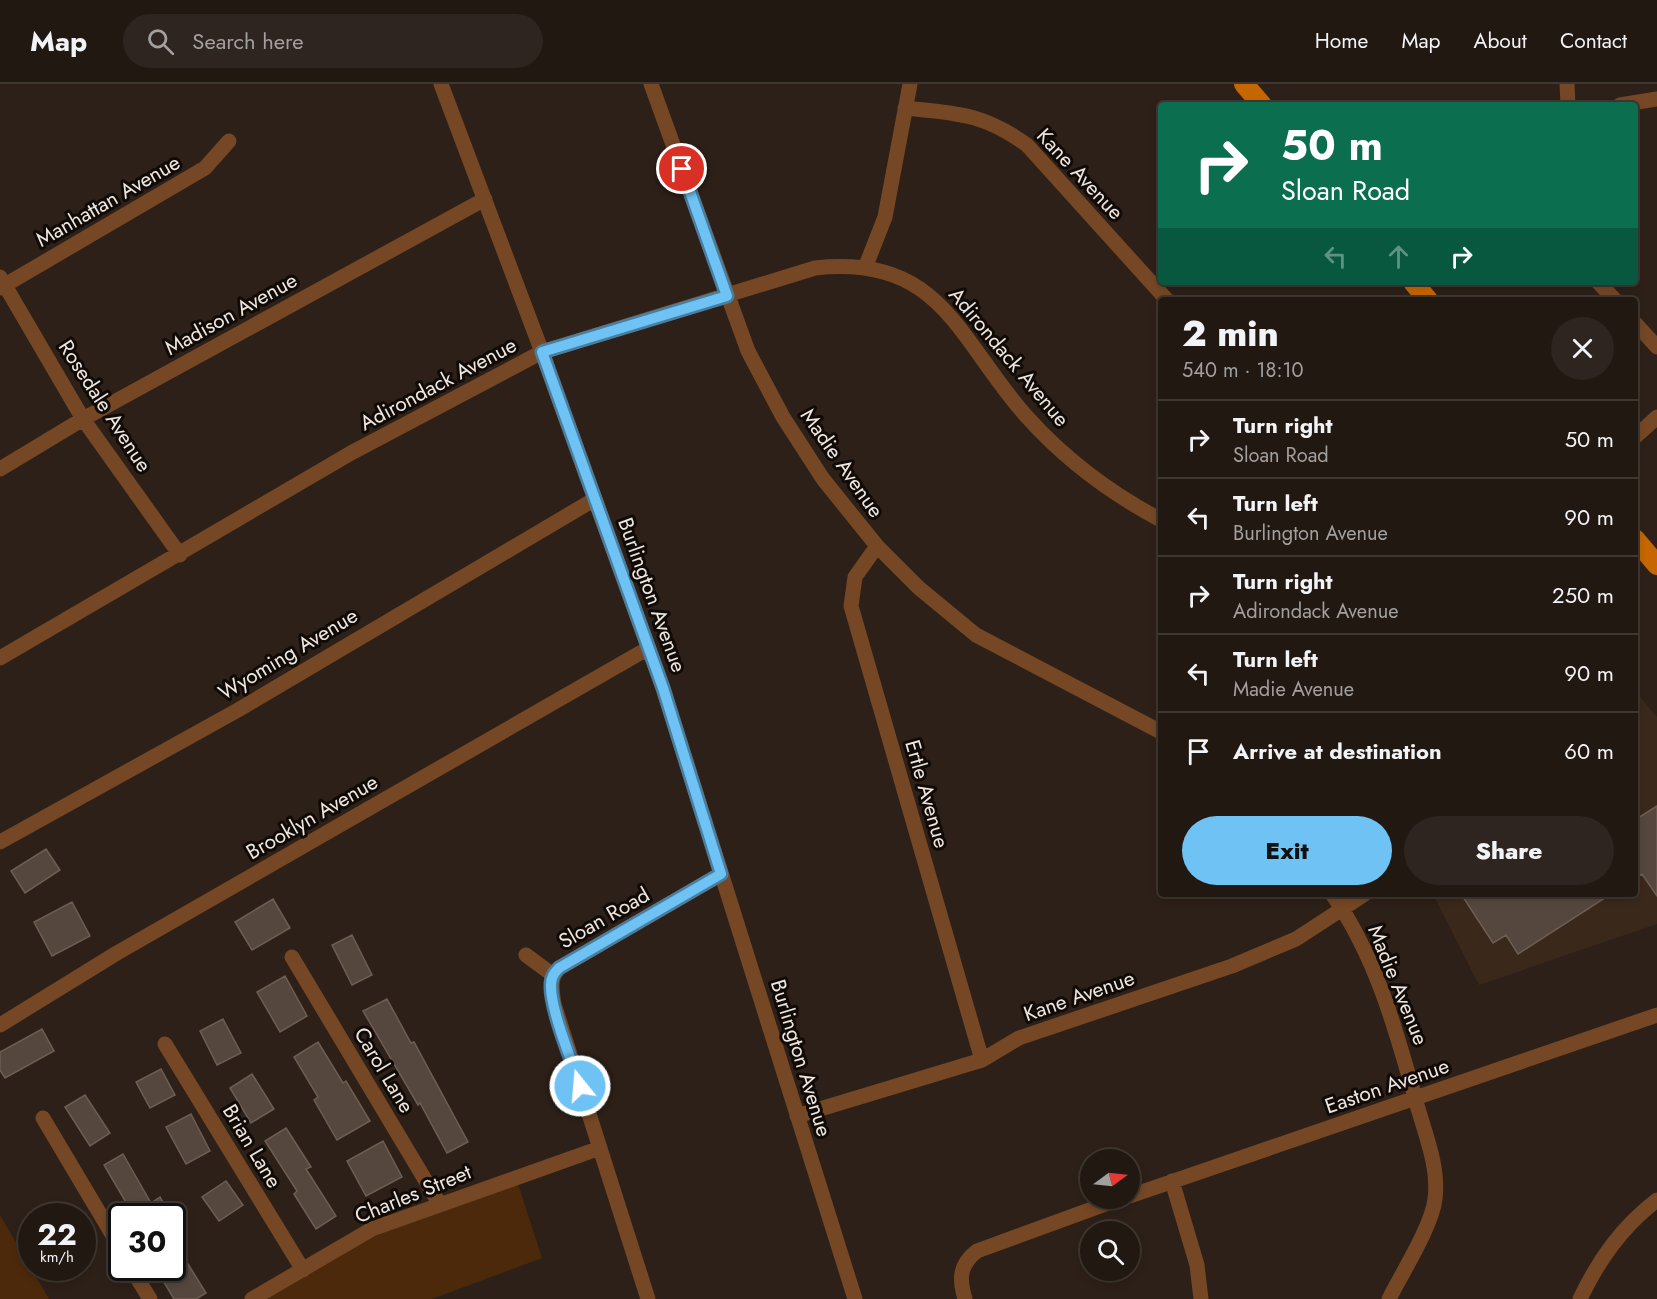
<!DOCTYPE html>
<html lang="en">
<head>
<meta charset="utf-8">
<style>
  :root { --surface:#221812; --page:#2e2520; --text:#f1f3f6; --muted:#a2a09f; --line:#3f3732; --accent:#6fc2f4 }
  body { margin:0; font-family:Jost,sans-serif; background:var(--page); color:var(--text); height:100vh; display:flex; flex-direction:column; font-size:22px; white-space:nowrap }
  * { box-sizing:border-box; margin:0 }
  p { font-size:20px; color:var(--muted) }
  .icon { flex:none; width:33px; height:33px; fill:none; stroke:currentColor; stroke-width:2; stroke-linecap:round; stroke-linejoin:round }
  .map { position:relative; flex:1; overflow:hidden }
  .sheet { position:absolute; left:1158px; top:213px; width:480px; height:600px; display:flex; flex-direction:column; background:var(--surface); border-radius:6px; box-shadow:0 3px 9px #0003,0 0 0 2px var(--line) }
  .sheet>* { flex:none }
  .guide { position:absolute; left:1158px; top:18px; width:480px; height:183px; border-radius:6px; box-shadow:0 3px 9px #0003,0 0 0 2px var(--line); background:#0b6e4f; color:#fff; overflow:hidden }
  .needle { width:39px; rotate:75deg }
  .buttons { position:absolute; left:1080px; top:1065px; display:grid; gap:12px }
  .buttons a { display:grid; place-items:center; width:60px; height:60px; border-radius:50%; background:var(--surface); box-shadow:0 3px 9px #0003,0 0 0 2px var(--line); font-size:30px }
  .speed { position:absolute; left:18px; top:1119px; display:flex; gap:12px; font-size:30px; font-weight:700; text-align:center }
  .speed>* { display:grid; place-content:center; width:78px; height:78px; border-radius:50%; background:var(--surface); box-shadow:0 3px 9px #0003,0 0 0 2px var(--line); line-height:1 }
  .speed small { font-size:15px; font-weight:400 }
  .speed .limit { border:3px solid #111; border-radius:9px; background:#fff; color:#111 }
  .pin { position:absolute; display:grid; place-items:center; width:51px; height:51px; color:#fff; margin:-26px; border:3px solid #fff; border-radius:50%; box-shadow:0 2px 6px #0007 }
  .me { position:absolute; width:66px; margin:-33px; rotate:343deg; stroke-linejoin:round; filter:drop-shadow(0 0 4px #0008) }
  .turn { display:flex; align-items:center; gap:21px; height:126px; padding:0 24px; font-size:27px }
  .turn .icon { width:78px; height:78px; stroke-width:2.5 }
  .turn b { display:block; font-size:42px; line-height:51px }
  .lanes { display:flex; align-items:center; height:57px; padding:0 24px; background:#0003; justify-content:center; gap:30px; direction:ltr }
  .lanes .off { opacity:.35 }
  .round { display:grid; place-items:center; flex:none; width:63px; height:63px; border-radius:32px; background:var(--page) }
  .head { display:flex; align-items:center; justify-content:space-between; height:102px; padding:0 24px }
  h1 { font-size:36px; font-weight:800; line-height:45px }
  .cta { display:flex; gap:12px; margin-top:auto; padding:12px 24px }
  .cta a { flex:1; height:69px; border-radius:36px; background:var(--accent); color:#111; font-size:24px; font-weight:800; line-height:69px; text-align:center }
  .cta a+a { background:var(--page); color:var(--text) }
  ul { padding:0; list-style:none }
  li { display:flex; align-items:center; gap:18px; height:78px; padding:0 24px; border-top:2px solid var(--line) }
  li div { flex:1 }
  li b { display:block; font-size:22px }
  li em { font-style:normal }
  header { display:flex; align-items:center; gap:36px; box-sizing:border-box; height:84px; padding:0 30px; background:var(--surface); border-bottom:2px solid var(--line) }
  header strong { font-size:28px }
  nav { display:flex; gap:33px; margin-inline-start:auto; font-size:21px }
  .search { width:420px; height:54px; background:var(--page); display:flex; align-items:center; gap:15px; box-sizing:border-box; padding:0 21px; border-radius:33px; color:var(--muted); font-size:22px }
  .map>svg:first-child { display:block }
  .built { fill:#3a281b }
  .green { fill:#4d290c }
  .building { fill:#55473e; stroke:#6d5e54; stroke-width:1.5 }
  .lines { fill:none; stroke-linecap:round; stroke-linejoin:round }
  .minor { stroke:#754724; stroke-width:15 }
  .major { stroke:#c56600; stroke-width:20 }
  .route-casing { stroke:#487e9f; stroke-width:15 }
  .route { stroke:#6fc2f4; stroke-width:10 }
  .labels { text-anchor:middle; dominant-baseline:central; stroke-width:6; stroke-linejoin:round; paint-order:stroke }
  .street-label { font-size:21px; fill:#efe6e0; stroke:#110b08 }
</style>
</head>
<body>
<header>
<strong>Map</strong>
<div class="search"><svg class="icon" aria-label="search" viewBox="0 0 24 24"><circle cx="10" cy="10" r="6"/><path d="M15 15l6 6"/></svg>Search here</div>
<nav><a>Home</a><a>Map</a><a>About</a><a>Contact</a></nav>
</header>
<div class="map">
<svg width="1657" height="1215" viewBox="0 0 1657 1215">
  <rect width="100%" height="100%" fill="#2d2018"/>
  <!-- built -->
  <path class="built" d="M1635 607 1657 633V840L1479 901 1433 810H1635Z"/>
  <!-- green -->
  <path class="green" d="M517 1097 542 1174 432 1215H266L383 1144Z
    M0 1131 49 1215H0Z"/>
  <!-- building -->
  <path class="building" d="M1657 722V812L1642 790 1635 794V736Z
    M46 765 60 786 25 809 11 787Z
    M1461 810H1611L1518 870 1506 851 1493 859Z
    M273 815 290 844 252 866 235 838Z
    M72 818 90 852 52 872 34 838Z
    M352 851 372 891 352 901 332 861Z
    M285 892 307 932 280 948 257 908Z
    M387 915 411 959 414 958 468 1058 447 1069 420 1019 418 1021 363 927Z
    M223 935 241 969 217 981 200 947Z
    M42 945 54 967 5 994 0 986V968Z
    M318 958 343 999 346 997 370 1037 337 1056 314 1016 318 1013 294 973Z
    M161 985 175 1011 150 1024 136 998Z
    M252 990 274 1025 251 1039 230 1004Z
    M85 1011 110 1049 90 1062 65 1023Z
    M191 1030 210 1067 186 1080 166 1043Z
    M286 1044 311 1083 306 1085 336 1132 316 1145 294 1110 297 1107 265 1057Z
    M383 1057 402 1093 366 1112 347 1077Z
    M123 1070 151 1119 160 1113 171 1132H134L104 1081Z
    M226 1097 243 1121 219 1137 202 1113Z
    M188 1180 206 1209 196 1215H174L162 1195Z"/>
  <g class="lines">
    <!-- minor -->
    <path class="minor" d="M441 0 542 268 663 604 855 1215
      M651 0 748 267 783 333 823 395 877 462 919 504 976 551 1161 648
      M1567 0 1568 21
      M1620 21 1657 15
      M905 24C956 29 983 29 1027 61L1167 216
      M865 184 885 133 910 0
      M0 193 83 335 180 471
      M1598 198 1615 216
      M0 204 205 84 229 57
      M1635 239 1657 263
      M1635 353 1657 333
      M0 385 83 335 485 115
      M877 462 855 493 851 522 982 976
      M0 574 351 369 542 268 815 184C943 170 958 257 1028 334 1065 375 1112 410 1161 436
      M0 758 238 626 595 415
      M1332 810C1376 872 1397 949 1417 1021 1426 1052 1439 1084 1435 1115 1432 1142 1402 1189 1389 1215
      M526 871 553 891
      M292 873 439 1119
      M0 941 117 869 647 565
      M165 960 303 1186
      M797 1032 982 976 1019 954 1232 882 1296 855 1365 810
      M43 1034 122 1167
      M1172 1097 1197 1181 1201 1215
      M1130 1112 1657 931
      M131 1184 150 1215
      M252 1215 372 1145 600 1064
      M648 1215 554 920C552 906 549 895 559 884L721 790
      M965 1215C959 1195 959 1181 977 1167L1122 1114
      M1580 1215C1599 1175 1622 1143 1657 1116"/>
    <!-- major -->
    <path class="major" d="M1244 0 1262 21
      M1413 198 1428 216
      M1635 455 1657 481"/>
  </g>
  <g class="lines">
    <defs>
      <path id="route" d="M580 1002C572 977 550 925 551 901 551 893 554 889 559 884L721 790 663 604 542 268 727 212 682 85"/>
    </defs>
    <!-- route casing -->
    <use href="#route" class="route-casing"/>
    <!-- route -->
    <use href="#route" class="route"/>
  </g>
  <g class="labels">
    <!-- street labels -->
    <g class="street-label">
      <text transform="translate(1080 90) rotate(47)">Kane Avenue</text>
      <text transform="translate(108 117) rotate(-30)">Manhattan Avenue</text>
      <text transform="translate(231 230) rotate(-29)">Madison Avenue</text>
      <text transform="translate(1009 273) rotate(50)">Adirondack Avenue</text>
      <text transform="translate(438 300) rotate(-28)">Adirondack Avenue</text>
      <text transform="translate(105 322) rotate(57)">Rosedale Avenue</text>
      <text transform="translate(842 379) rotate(55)">Madie Avenue</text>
      <text transform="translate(652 511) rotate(70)">Burlington Avenue</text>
      <text transform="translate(288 570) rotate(-31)">Wyoming Avenue</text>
      <text transform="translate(927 710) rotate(74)">Ertle Avenue</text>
      <text transform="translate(312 733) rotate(-30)">Brooklyn Avenue</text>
      <text transform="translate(604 834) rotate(-30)">Sloan Road</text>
      <text transform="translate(1398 901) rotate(68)">Madie Avenue</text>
      <text transform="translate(1079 912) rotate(-19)">Kane Avenue</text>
      <text transform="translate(801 974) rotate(73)">Burlington Avenue</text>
      <text transform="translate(384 986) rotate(59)">Carol Lane</text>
      <text transform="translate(1387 1002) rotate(-19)">Easton Avenue</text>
      <text transform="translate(252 1062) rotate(59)">Brian Lane</text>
      <text transform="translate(413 1110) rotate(-22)">Charles Street</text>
    </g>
  </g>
</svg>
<div class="buttons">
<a><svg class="needle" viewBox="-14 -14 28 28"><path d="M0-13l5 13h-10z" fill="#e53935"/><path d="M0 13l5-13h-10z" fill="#a2a09f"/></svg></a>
<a><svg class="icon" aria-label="search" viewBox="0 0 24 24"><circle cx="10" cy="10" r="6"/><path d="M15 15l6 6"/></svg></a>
</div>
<div class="speed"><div>22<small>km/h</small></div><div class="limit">30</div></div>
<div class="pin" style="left:682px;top:85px;background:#d93025"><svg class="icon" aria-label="arrive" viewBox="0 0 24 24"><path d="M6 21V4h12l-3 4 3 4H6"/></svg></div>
<svg class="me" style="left:580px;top:1002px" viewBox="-20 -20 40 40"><circle r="17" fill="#6fc2f4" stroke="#fff" stroke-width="3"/><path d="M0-11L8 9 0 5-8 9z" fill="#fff"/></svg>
<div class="guide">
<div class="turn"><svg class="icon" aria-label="right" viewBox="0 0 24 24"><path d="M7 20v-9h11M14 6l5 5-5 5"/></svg><div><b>50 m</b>Sloan Road</div></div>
<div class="lanes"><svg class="icon off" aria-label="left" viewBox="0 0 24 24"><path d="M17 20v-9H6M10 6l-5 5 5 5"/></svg><svg class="icon off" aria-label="ahead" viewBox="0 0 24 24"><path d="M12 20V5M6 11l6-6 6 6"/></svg><svg class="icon" aria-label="right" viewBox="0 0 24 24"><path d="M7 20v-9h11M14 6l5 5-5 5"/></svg></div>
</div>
<section class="sheet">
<div class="head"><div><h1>2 min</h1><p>540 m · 18:10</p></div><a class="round"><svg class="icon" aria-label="close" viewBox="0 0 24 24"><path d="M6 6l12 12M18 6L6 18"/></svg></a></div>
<ul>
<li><svg class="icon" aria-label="right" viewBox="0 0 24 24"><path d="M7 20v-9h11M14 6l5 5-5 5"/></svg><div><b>Turn right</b><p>Sloan Road</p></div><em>50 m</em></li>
<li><svg class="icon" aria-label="left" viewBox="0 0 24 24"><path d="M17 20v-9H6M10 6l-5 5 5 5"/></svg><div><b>Turn left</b><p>Burlington Avenue</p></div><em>90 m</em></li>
<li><svg class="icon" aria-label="right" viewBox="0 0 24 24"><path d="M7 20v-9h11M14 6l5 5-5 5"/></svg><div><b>Turn right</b><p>Adirondack Avenue</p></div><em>250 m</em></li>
<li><svg class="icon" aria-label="left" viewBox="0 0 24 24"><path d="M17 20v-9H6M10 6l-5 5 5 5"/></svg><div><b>Turn left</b><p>Madie Avenue</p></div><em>90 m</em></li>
<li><svg class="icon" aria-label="arrive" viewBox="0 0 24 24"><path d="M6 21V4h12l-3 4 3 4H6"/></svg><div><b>Arrive at destination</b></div><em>60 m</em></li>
</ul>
<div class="cta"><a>Exit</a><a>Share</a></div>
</section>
</div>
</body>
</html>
